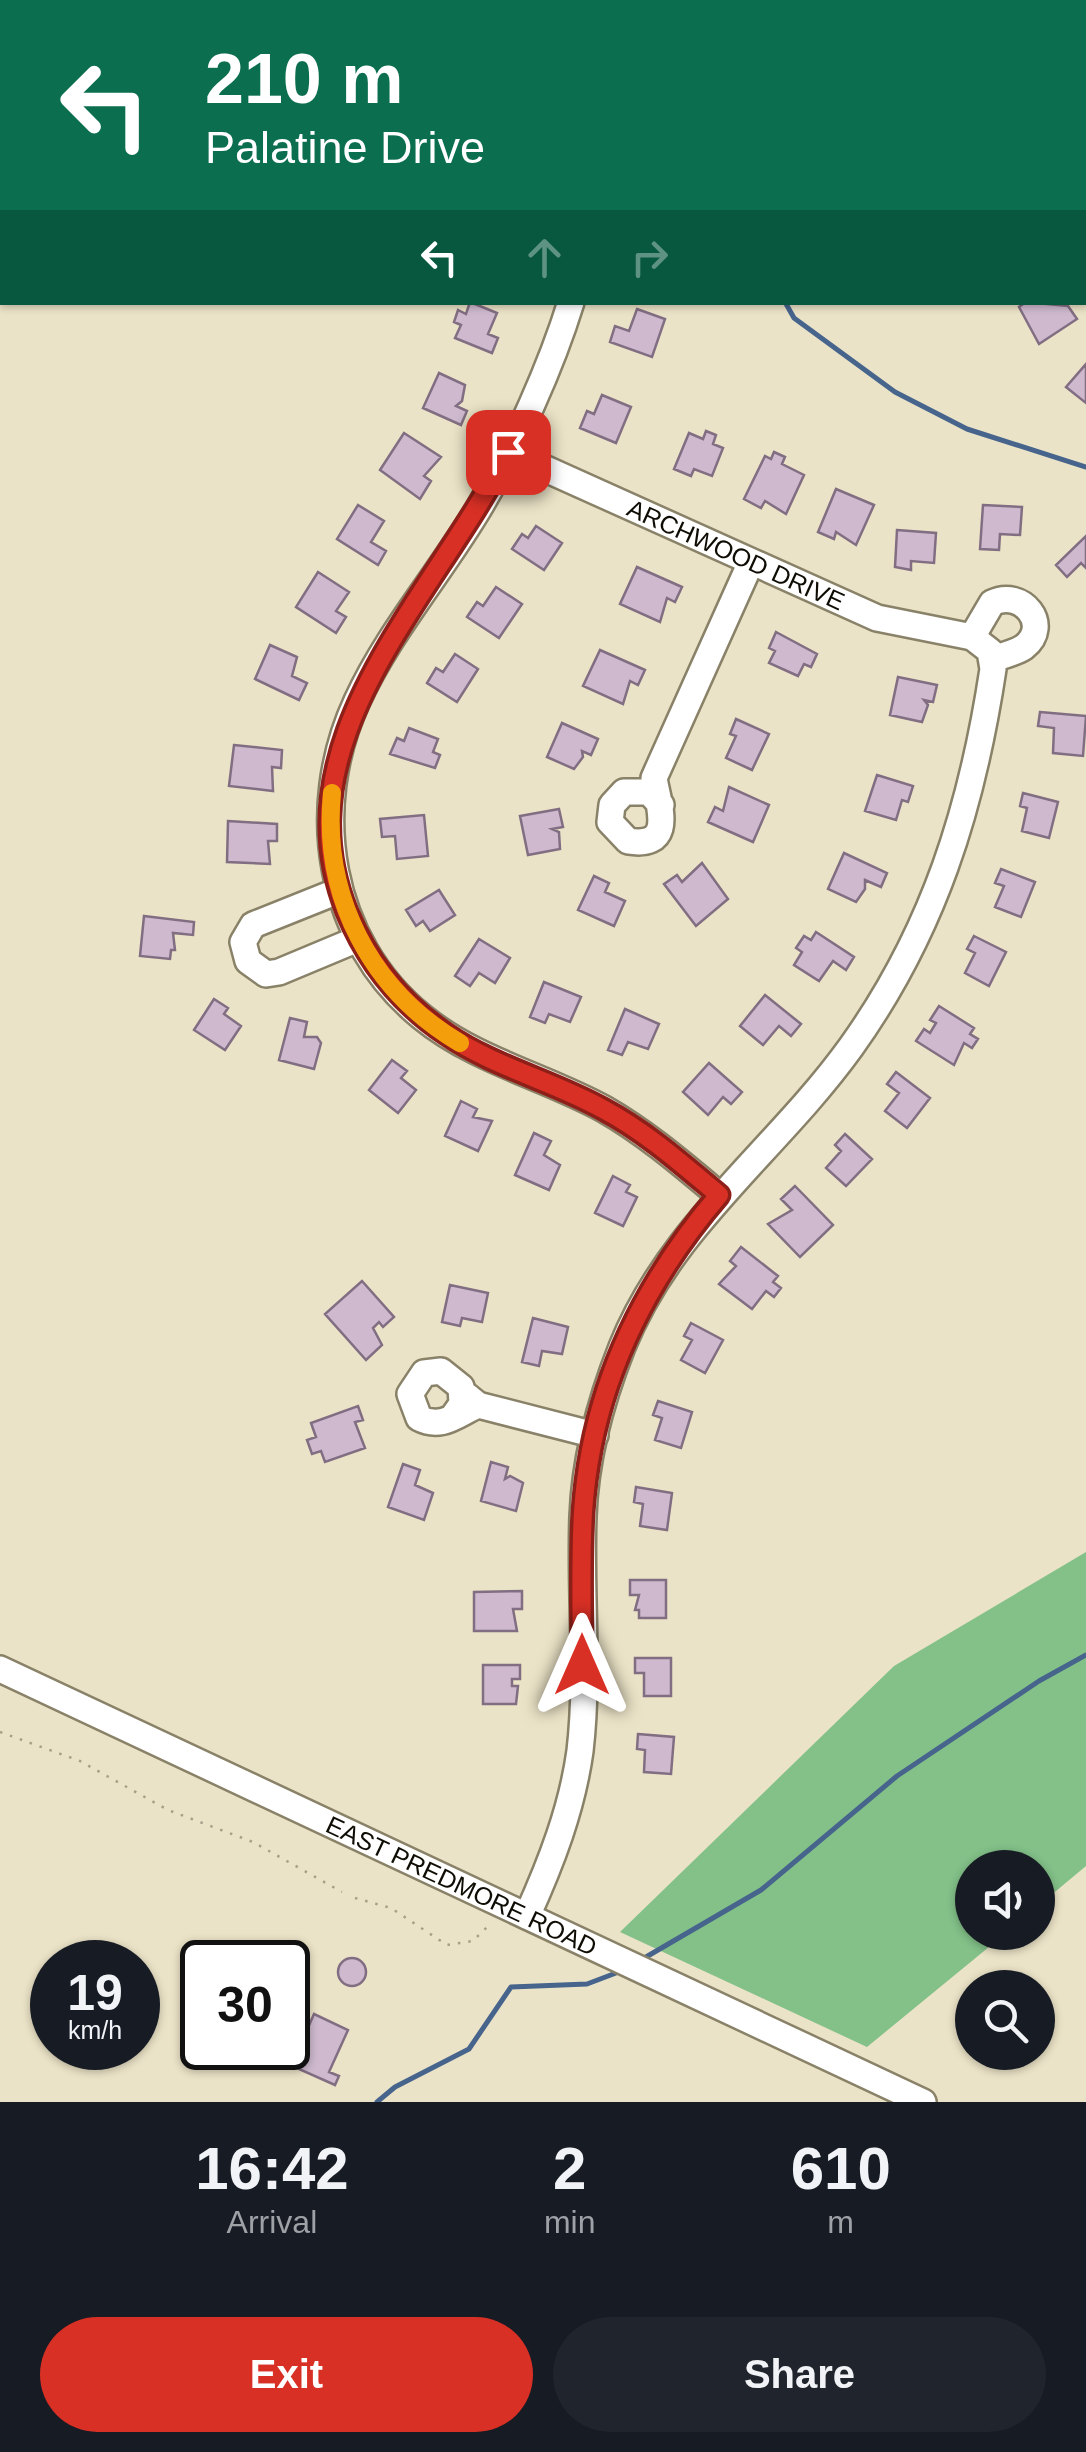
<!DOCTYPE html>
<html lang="en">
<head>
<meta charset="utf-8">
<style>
  :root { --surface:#171b24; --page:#20242c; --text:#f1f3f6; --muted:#9ea1a6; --accent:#d93025 }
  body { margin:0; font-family:Helvetica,sans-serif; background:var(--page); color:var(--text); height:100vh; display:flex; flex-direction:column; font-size:38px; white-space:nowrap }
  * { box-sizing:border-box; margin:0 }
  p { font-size:32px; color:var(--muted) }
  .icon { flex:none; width:55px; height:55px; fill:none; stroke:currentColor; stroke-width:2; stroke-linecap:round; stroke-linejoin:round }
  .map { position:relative; height:2102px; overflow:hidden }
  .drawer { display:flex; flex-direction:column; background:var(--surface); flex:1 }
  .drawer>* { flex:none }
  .guide { position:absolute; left:0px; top:0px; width:1088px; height:305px; box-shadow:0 2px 8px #0004; background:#0b6e4f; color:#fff; overflow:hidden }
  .tools { position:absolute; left:955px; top:1850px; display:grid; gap:20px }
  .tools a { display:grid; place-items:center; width:100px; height:100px; border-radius:50%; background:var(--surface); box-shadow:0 2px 8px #0004; font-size:50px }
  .speed { position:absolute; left:30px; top:1940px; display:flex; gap:20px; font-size:50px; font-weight:700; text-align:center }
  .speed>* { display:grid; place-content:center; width:130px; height:130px; border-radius:50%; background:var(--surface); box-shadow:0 2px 8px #0004; line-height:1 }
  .speed small { font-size:25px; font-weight:400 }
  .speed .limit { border:5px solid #111; border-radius:15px; background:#fff; color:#111 }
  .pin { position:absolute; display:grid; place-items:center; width:85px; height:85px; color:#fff; margin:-42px; border-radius:20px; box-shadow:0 5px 15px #0006 }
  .me { position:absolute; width:110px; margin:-55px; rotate:0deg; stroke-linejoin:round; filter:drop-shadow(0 0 8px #0008) }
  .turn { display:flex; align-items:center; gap:35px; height:210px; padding:0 40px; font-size:45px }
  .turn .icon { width:130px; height:130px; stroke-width:2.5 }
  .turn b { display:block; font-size:70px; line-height:85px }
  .lanes { display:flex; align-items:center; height:95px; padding:0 40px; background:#0003; justify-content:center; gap:50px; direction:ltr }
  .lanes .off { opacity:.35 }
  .eta { display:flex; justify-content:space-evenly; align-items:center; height:170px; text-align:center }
  .eta b { font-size:60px; font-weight:700; line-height:70px }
  .button { display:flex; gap:20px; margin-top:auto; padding:20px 40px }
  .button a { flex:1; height:115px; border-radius:60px; background:var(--accent); color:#fff; font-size:40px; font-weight:700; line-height:115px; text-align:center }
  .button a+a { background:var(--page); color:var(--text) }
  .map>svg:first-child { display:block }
  .green { fill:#83c189 }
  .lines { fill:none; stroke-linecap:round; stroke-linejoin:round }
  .stream { stroke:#46648c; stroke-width:5 }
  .building { fill:#ceb9ce; stroke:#826e82; stroke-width:2.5 }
  .minor-casing { stroke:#898268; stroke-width:30 }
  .path { stroke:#a6a08a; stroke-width:2.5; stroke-dasharray:2.5 8; stroke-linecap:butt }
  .minor { stroke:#fff; stroke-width:25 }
  .route-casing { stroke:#8d1f18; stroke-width:25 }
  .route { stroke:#d93025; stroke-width:18 }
  .slow { stroke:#f59e0b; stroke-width:18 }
  .labels { text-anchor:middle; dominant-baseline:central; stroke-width:8; stroke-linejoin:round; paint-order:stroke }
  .street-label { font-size:25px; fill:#0f0c04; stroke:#f8f0d4 }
</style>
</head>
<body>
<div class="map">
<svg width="1086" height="2102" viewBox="0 0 1086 2102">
  <rect width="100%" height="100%" fill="#ebe3c7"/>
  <!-- green -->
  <path class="green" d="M1086 1552V1866L1038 1906V1868H972V1932L1006 1933 867 2047 620 1932 894 1666Z"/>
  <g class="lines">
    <!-- stream -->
    <path class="stream" d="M785 302 794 318 895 392 967 429 1086 467
      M646 1957 761 1890 897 1776 1039 1681 1086 1655
      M377 2102 395 2087 469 2049 511 1987 587 1984 616 1973"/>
  </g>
  <!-- building -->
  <path class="building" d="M470 302 497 313 488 334 498 338 492 353 455 338 461 325 454 322 458 310 466 314Z
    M1026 302 1068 306 1077 319 1039 344 1019 307Z
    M637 309 665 319 652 357 610 342 615 326 629 331Z
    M1086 364V403L1066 387Z
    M439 373 465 385 462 401 456 406 467 411 461 425 423 408Z
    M602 395 631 407 616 443 580 428 587 411 594 414Z
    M706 431 716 435 713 444 723 448 712 476 694 469 691 476 674 469 689 433 703 439Z
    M404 433 441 457 424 476 431 481 420 499 380 470Z
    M774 452 785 457 782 464 804 475 786 514 765 501 761 508 744 499 765 456 771 459Z
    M836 489 874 505 856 545 836 532 834 539 818 532Z
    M358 505 384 521 371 542 386 551 378 565 337 539Z
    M983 505 1022 507 1020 535 1000 534 999 550 980 549Z
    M536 526 562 543 544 570 512 549 522 534 528 538Z
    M897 530 936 533 934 563 911 561V570L895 567Z
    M1086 536V568L1081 563 1067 577 1056 565Z
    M637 567 682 587 675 602 667 598 660 622 620 604Z
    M318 572 349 592 336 611 346 617 336 633 296 607Z
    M496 587 522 604 499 638 467 617 477 602 483 606Z
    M776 632 817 654 811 667 804 664 798 676 769 663 775 651 769 648Z
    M270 645 297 657 292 676 307 683 299 700 255 679Z
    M600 650 645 670 638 685 630 681 623 704 583 686Z
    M455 654 478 669 457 702 427 683 436 668 443 672Z
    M898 677 937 685 933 702 924 700 928 705 922 722 890 715Z
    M1040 712 1086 716 1083 756 1053 753 1054 728 1038 726Z
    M736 719 769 734 752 770 726 758 736 736 730 734Z
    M562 723 598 739 591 755 582 751 583 757 574 769 547 757Z
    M409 728 438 739 433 752 440 755 435 768 390 754 397 738 404 741Z
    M234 745 282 750 281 768 272 767 273 791 229 786Z
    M877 775 913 786 908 802 902 800 896 820 865 811Z
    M729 787 769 805 753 842 708 822 715 807 723 811Z
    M1023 793 1058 802 1049 838 1022 831 1027 808 1020 806Z
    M559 809 563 827 552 829 559 832 560 849 528 855 520 816Z
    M424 815 428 856 397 859 395 836 382 837 380 819Z
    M228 821 277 824V841H268L270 864 227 862Z
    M844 853 887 873 881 887 865 880V889L856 902 828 889Z
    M702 863 728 899 696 926 664 884 677 875 682 882Z
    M1001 869 1035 882 1021 917 995 907 1004 886 995 883Z
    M594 876 609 883 605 892 625 901 614 926 578 910Z
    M439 890 455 915 430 931 423 921 416 926 406 910Z
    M144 916 194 922 193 935 173 933 175 950H171L170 959 140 956Z
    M816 932 854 957 846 970 833 961 819 981 794 965 802 952 796 948 804 936 811 940Z
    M974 936 1006 952 989 986 965 973 975 953 967 949Z
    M479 939 510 958 495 983 479 973 470 986 455 976Z
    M544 982 581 997 570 1022 549 1014 545 1023 530 1017Z
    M765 995 801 1024 791 1036 779 1026 763 1045 740 1026Z
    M214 999 228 1008 224 1014 241 1026 225 1050 194 1030Z
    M939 1006 974 1028 970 1034 978 1039 972 1048 964 1043 954 1065 916 1041 924 1029 930 1033 936 1023 930 1020Z
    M625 1009 659 1024 648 1049 628 1042 622 1055 608 1050Z
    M290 1018 307 1022 304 1037H317L321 1043 314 1069 279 1060Z
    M392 1060 407 1071 401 1078 416 1090 398 1113 369 1090Z
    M709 1063 742 1092 731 1104 723 1097 708 1115 683 1092Z
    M896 1072 930 1098 907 1128 885 1111 899 1093 887 1084Z
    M461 1101 477 1109 473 1117 492 1121 478 1151 445 1136Z
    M534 1133 551 1141 544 1155 560 1165 549 1190 515 1175Z
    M845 1134 872 1159 846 1186 826 1168 841 1151 835 1145Z
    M613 1176 630 1185 626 1192 637 1197 623 1226 595 1213Z
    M795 1186 833 1225 800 1257 768 1224 792 1210 781 1199Z
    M741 1247 778 1276 773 1282 781 1288 774 1297 766 1291 752 1309 719 1284 736 1266 730 1261Z
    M362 1281 394 1317 383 1327 379 1322 373 1328 382 1345 366 1360 325 1314Z
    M450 1285 488 1293 482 1322 462 1318 460 1326 442 1322Z
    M533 1318 568 1327 562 1354 542 1351 539 1366 522 1362Z
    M691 1323 723 1340 705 1373 681 1360 692 1340 684 1336Z
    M658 1401 692 1412 681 1448 655 1440 662 1418 653 1415Z
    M358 1406 363 1420 355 1422 365 1448 325 1462 321 1451 312 1454 307 1440 316 1437 311 1423Z
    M491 1462 508 1467 505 1479 510 1476 523 1483 516 1511 481 1501Z
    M403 1464 420 1470 415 1485 433 1493 424 1520 388 1507Z
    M636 1487 672 1493 667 1530 640 1526 643 1504 634 1502Z
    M630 1580H666V1618H639V1610H635L639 1595H630Z
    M522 1591V1609H513L517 1631H474V1592Z
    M635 1658H671V1696H644V1673H635Z
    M483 1665H520V1679H512V1686H518L516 1704H483Z
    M638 1734 674 1737 671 1774 644 1772 645 1750 637 1749Z
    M338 1972a14 14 0 1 1 28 0a14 14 0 1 1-28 0Z
    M314 2014 348 2030 329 2072 339 2076 335 2085 283 2062 288 2052 296 2055Z"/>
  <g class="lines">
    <defs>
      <g id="minor">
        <path d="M859 0 863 2"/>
        <path d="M690 2 691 0"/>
        <path d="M1085 216 1086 217"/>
        <path d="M571 302C551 367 516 444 482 503 443 570 389 631 357 701 307 809 328 941 422 1017 476 1061 544 1076 604 1109 646 1133 682 1164 719 1195"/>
        <path id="s1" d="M508 452 877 618 972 637 990 651 993 669C972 808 934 931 851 1047 776 1151 671 1225 622 1347 601 1400 585 1459 583 1516 580 1594 589 1674 580 1751 572 1809 551 1863 527 1916"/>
        <path d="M972 637 992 603C1022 588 1052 625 1024 647 1015 653 1002 656 992 659"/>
        <path d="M661 805 649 792H624L612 805 610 822 628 841C677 849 658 804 654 778L751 562"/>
        <path d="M338 891 253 925 243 942 248 961 266 974 279 972 358 939"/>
        <path d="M467 1396 478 1405 595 1435"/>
        <path d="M452 1418 462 1404 461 1387 441 1371 424 1373 410 1394 419 1418C442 1430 457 1414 478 1405"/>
        <path id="s2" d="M0 1669 923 2102"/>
      </g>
    </defs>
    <!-- minor casing -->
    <use href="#minor" class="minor-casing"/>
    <!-- path -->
    <path class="path" d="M0 1732 80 1761 168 1810 253 1842 342 1892
      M355 1898 391 1908 447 1945 473 1941 491 1923"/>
    <!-- minor -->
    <use href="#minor" class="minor"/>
  </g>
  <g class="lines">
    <defs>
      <path id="route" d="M508 452C436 596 277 739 347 912 368 963 400 1003 446 1034 494 1067 553 1081 603 1109 646 1132 682 1164 719 1195 641 1286 591 1392 583 1512 580 1563 582 1615 582 1665"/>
    </defs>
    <!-- route casing -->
    <use href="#route" class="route-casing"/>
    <!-- route -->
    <use href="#route" class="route"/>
    <!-- slow -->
    <path class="slow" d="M332 793C322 896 370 990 460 1043"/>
  </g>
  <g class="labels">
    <!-- street labels -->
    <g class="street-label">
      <text stroke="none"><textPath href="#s1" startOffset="250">ARCHWOOD DRIVE</textPath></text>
      <text stroke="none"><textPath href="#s2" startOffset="510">EAST PREDMORE ROAD</textPath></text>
    </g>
  </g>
</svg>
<div class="tools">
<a><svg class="icon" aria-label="sound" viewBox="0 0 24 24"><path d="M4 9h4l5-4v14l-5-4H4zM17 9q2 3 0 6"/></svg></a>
<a><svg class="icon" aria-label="search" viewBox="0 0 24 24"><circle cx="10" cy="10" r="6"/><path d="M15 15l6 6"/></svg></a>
</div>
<div class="speed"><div>19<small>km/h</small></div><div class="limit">30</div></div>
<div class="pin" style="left:508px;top:452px;background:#d93025"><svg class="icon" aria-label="arrive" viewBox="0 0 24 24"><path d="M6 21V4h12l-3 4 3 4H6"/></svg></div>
<svg class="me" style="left:582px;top:1665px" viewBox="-20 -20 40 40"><path d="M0-17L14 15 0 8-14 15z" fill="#d93025" stroke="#fff" stroke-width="4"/></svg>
<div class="guide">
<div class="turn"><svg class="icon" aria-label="left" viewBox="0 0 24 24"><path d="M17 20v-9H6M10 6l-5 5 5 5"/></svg><div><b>210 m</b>Palatine Drive</div></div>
<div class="lanes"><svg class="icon" aria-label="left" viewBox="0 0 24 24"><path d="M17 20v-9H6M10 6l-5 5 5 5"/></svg><svg class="icon off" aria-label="ahead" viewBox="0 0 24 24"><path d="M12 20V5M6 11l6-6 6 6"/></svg><svg class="icon off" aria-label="right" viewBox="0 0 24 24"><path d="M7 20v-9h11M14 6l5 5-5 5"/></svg></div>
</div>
</div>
<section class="drawer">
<div class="eta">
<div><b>16:42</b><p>Arrival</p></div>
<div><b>2</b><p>min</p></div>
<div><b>610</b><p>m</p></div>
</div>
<div class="button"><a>Exit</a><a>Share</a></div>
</section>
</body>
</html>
